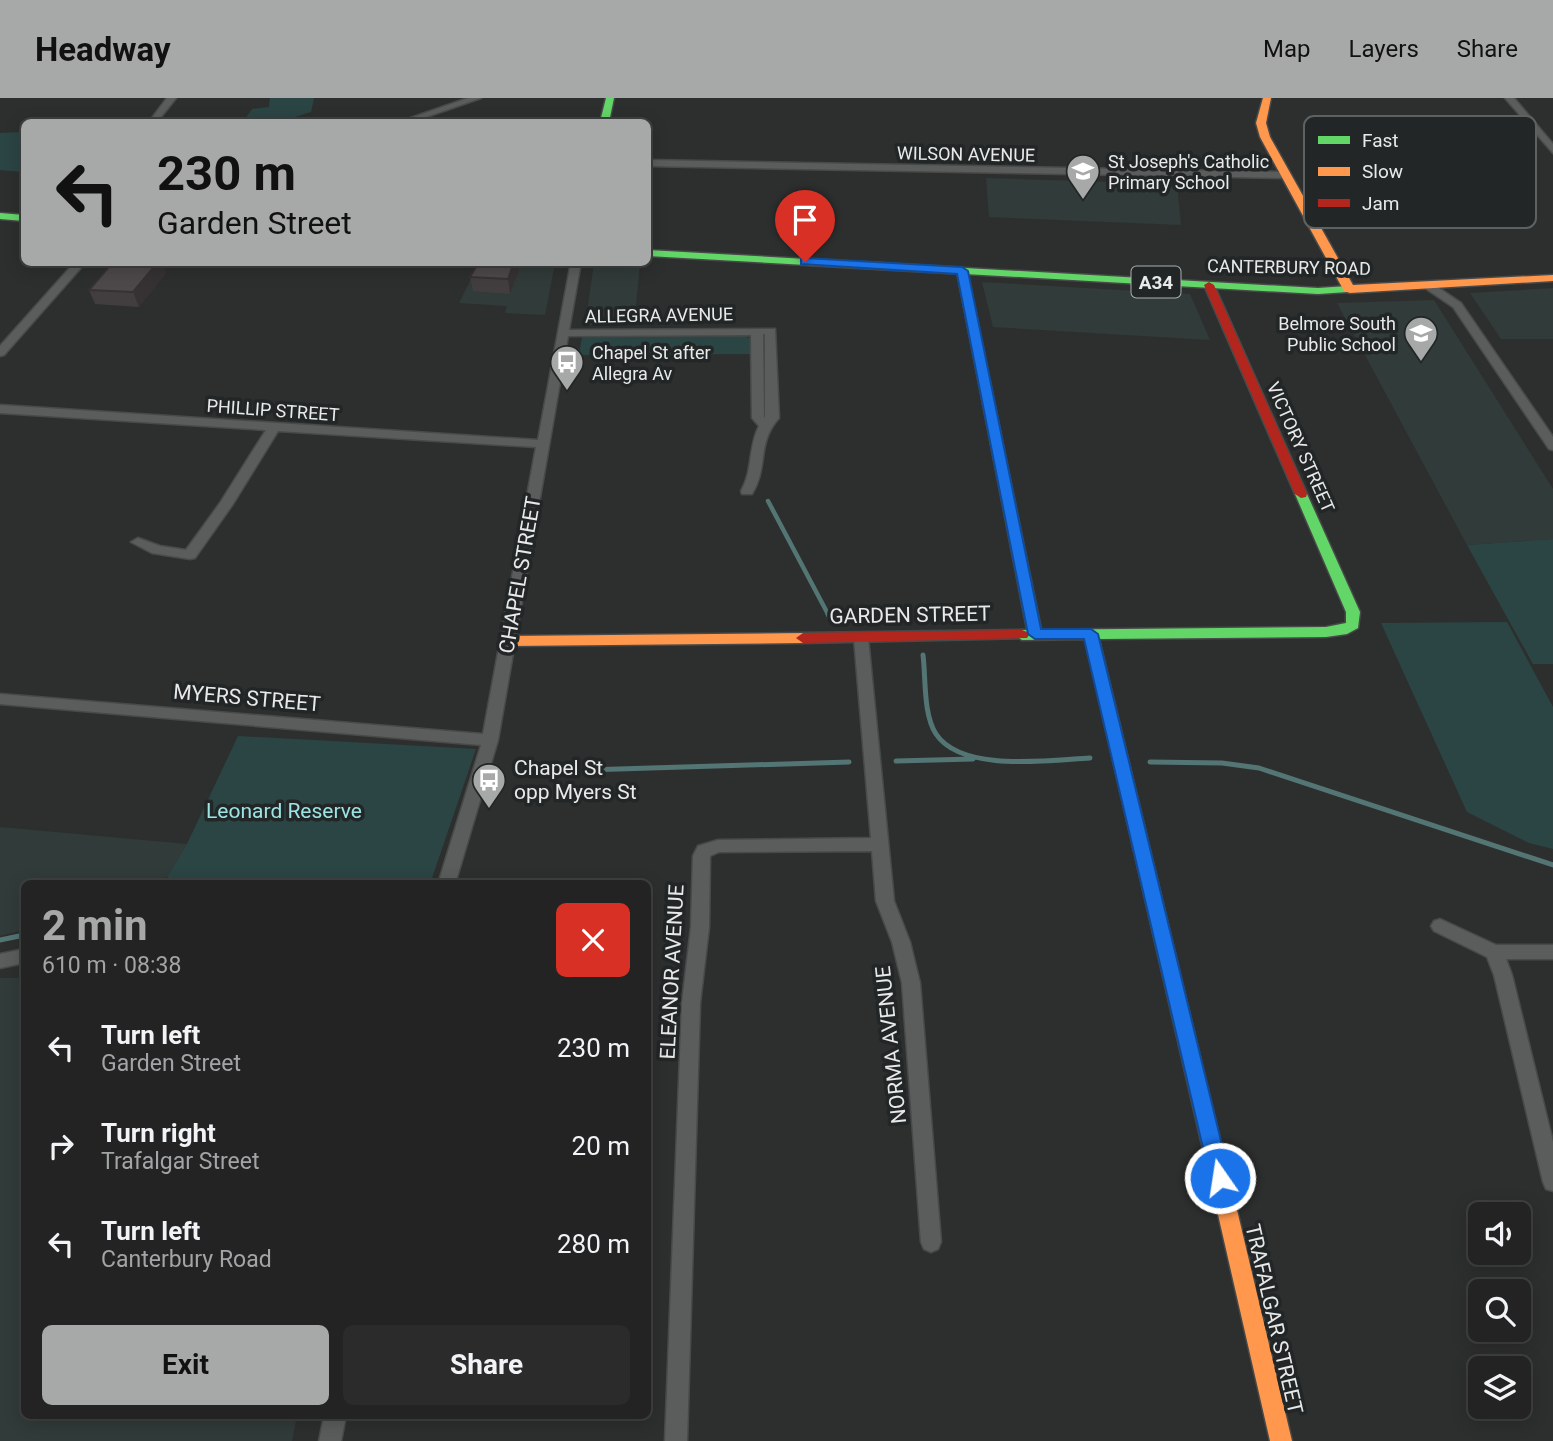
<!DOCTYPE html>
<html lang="en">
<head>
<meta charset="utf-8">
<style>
  :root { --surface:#222322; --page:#2a2b2a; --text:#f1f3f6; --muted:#a2a4a5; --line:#3f4040; --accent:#a7a9a8 }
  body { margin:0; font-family:Roboto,sans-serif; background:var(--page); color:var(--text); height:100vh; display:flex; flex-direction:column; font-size:26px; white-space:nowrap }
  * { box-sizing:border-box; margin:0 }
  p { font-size:23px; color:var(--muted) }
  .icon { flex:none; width:38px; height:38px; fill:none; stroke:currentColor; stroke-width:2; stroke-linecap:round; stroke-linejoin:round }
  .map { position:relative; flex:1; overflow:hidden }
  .details { position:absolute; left:21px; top:782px; width:630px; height:539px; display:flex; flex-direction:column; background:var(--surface); border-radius:10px; box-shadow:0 4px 18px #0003,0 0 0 2px var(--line) }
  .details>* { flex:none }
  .hud { position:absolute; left:21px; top:21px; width:630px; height:147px; border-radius:10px; box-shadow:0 4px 18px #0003,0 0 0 2px var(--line); background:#a7a9a8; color:#111; overflow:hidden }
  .fabs { position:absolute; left:1468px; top:1104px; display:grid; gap:14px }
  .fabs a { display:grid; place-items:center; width:63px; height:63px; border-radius:10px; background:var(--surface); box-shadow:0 4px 18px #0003,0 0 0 2px var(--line); font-size:35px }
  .pin { position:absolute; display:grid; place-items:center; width:60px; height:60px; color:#fff; margin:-72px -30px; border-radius:50% 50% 50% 0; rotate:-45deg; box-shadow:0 0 7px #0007 }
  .pin .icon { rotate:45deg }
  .me { position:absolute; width:77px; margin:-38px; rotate:347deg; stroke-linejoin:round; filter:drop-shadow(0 0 5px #0008) }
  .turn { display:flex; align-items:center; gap:24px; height:147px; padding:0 21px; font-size:32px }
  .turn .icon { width:91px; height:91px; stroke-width:2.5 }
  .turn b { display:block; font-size:49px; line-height:60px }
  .round { display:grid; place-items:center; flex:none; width:74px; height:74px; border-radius:10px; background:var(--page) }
  .summary { display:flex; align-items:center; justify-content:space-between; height:119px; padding:0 21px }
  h1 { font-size:42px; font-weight:700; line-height:52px; color:var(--accent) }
  .primary-button { display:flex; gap:14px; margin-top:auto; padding:14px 21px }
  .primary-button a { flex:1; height:80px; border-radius:10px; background:var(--accent); color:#111; font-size:28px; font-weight:700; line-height:80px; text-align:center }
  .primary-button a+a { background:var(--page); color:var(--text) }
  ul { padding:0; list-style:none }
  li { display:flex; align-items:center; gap:21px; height:98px; padding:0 21px }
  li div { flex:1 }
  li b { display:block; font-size:26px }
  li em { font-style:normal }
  header { display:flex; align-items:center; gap:42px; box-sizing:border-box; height:98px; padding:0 35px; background:var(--accent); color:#111 }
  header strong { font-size:33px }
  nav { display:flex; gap:38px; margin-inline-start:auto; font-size:24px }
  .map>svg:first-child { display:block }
  .built { fill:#313b3a }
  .green { fill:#2b4544 }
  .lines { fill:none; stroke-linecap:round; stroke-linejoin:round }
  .stream-far1 { stroke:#537574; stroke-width:4.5 }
  .stream { stroke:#537574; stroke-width:5 }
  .street-casing { stroke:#484a49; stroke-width:3 }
  .fast-casing { stroke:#484a49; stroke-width:3 }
  .slow-casing { stroke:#484a49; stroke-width:3 }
  .jam-casing { stroke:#484a49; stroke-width:3 }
  .street { fill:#5b5d5c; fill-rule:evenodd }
  .fast { fill:#63d668; fill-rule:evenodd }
  .slow { fill:#ff974d; fill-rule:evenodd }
  .jam { fill:#b3261e; fill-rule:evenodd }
  .wall { fill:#423e40 }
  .shaded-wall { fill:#363234 }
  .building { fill:#4d484a; stroke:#363234; stroke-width:2 }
  .route { fill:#1a73e8; stroke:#114b97; stroke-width:2 }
  .labels { text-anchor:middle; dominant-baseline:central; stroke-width:7; stroke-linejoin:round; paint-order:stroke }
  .far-street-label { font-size:18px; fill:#e8eaea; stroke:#222626 }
  .far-poi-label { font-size:18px; fill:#e8eaea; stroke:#222626; text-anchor:start }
  .shield { fill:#222626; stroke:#adafaf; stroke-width:2 }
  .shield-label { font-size:19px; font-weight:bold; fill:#e8eaea }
  .street-label { font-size:21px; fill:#e8eaea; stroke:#222626 }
  .poi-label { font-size:21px; fill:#e8eaea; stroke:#222626; text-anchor:start }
  .park-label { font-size:21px; fill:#9ce4e3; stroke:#222626 }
  .key { fill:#222626; stroke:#5d6161; stroke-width:2 }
  .key-label { font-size:19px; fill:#e8eaea }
</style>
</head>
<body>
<header>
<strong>Headway</strong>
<nav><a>Map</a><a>Layers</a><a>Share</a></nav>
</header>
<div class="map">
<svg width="1553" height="1343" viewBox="0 0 1553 1343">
  <rect width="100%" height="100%" fill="#2d2f2e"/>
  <!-- built -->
  <path class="built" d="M986 80 1177 86 1181 127 989 119Z
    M479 165H555L545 217 505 215 507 208 459 205Z
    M594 165H640L634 227H585Z
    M982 184 1190 196 1210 242 993 229Z
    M1553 190V241H1501L1470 195Z
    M1434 202 1553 391V441L1467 447 1337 205Z
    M0 729 187 746 167 779 150 786H24V832L0 838Z
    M0 880H24V1318H297L292 1343H0Z"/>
  <!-- green -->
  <path class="green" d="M270 0H314L311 14 279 24H243L252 11 269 9Z
    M24 34V71L22 74 0 72V35Z
    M744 238 751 241V256L579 257 582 239Z
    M1553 441V566H1533L1467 447Z
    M1507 524 1553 609V751L1529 745 1467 714 1381 525Z
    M238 638 476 651 430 786H172L167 779 187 746Z"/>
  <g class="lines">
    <!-- stream-far1 -->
    <path class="stream-far1" d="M768 403 829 518"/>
    <!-- stream -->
    <path class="stream" d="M828 516 830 520
      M923 557C926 581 923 616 936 636 962 675 1050 662 1090 660
      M896 663 973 661
      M1150 664 1222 665 1259 670 1553 767
      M586 672 849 664
      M0 842 24 837"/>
    <defs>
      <path id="street" d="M167 0H176L157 24H149Z
        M468 0H481L412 24H399Z
        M1505 0H1514L1553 46V55Z
        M648 62 1285 74 1290 77 1285 80 648 68Z
        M75 164H86L4 257 0 258V248Z
        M571 164H581L569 232 775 231 779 320C756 346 769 368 752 396H742L741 393C753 373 748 349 759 328L752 320 751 237 568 238 498 642 455 786H438L481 647 0 606V596L483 636 536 349 278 333 233 406 195 460 190 461 152 455 131 444 138 440 160 448 186 452 220 405 266 332 0 315V307L538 342ZM763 236H765V320L764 319Z
        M962 170 967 173 1042 536 1035 541 1028 536 957 173Z
        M1425 186H1433L1461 205 1553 339V352L1549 351 1453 209 1425 190Z
        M861 535 868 540 894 803 910 844 920 885 941 1144 938 1151 931 1154 924 1151 921 1144 902 885 892 844 876 803 872 753 719 754 710 758 709 829 700 905 687 1343H665L682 905 691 829 693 758 698 748 718 742 871 740 854 540Z
        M1440 821 1496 847H1553V861H1506L1512 877 1553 1044V1093L1546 1091 1543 1084 1494 877 1487 859 1434 833 1431 828 1434 823Z
        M24 851V865L0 870V856Z
        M324 1318H346L341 1343H319Z"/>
      <path id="fast" d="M606 0H614L609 24H600Z
        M0 115 24 117V123L0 121Z
        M648 152 1318 190 1348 188 1353 191 1348 194 1318 196 648 158Z
        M1301 392 1307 396 1360 514 1358 530 1347 536 1326 539 1099 541 1237 1112 1234 1119 1227 1122 1220 1119 1217 1112 1085 541 1022 542 1015 537 1022 532 1326 529 1346 525V514L1295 396Z"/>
      <path id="slow" d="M1263 0H1271L1266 25 1270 39 1353 187 1553 177V183L1350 195 1344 193 1260 39 1256 25Z
        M803 535 810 540 803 545 509 548 502 543 509 538Z
        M1227 1102 1234 1105 1237 1112 1292 1343H1270L1217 1112 1220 1105Z"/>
      <path id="jam" d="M1209 184 1214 187 1307 396 1306 399 1301 400 1295 396 1204 187Z
        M1022 532 1027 534 1029 537 1027 540 803 545 796 540 803 535Z"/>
    </defs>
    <!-- street casing -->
    <use href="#street" class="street-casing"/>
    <!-- fast casing -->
    <use href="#fast" class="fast-casing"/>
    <!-- slow casing -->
    <use href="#slow" class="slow-casing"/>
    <!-- jam casing -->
    <use href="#jam" class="jam-casing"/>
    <!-- street -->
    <use href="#street" class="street"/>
    <!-- fast -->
    <use href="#fast" class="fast"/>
    <!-- slow -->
    <use href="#slow" class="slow"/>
    <!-- jam -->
    <use href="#jam" class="jam"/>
  </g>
  <!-- wall -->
  <path class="wall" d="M111 164H174L175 166 174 170H164L166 175 139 209 95 206 89 192 112 165Z
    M479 164H518L519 173 510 196 473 193 470 179Z"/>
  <!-- shaded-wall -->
  <path class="shaded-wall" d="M155 164H162L166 175 139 209 133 194Z
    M514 164H518L519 173 510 196 508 181Z"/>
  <!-- building -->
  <path class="building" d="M113 164H158L133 194 89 192Z
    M479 164H514L508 181 470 179Z"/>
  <!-- route -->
  <path class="route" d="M805 160 962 169 968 173 1041 531H1091L1098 536 1230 1080 1227 1086 1220 1089 1213 1086 1210 1080 1084 541H1035L1028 536 957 176 801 166V161Z"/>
  <!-- icons -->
  <defs>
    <symbol id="school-pin" viewBox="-11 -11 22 30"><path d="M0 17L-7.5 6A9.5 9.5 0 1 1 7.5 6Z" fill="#a7a9a8" stroke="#222626"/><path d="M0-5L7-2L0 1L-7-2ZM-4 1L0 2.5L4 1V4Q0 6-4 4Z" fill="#fff"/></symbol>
    <symbol id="bus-pin" viewBox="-11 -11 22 30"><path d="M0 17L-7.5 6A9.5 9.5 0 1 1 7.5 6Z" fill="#a7a9a8" stroke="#222626"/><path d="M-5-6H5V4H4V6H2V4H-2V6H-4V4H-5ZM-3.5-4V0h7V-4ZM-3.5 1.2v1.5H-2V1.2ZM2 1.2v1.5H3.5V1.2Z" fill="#fff"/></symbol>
  </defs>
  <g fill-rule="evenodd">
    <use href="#school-pin" x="1064" y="54" width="38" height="52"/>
    <use href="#school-pin" x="1402" y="216" width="38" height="52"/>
    <use href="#bus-pin" x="548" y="245" width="38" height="52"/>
    <use href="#bus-pin" x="470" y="663" width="38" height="52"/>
  </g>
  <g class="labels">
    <!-- far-street labels -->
    <g class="far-street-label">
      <text transform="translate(966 56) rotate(1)">WILSON AVENUE</text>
      <text transform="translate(1289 169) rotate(1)">CANTERBURY ROAD</text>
      <text transform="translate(659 217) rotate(-1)">ALLEGRA AVENUE</text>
      <text transform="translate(273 312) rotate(4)">PHILLIP STREET</text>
      <text transform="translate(1301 349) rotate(66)">VICTORY STREET</text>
    </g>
    <!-- far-poi labels -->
    <g class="far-poi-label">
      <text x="1108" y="63">St Joseph's Catholic<tspan x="1108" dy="21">Primary School</tspan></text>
      <text x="1396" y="225" text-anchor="end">Belmore South<tspan x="1396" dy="21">Public School</tspan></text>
      <text x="592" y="254">Chapel St after<tspan x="592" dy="21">Allegra Av</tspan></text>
    </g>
    <!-- shield labels -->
    <rect class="shield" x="1131.5" y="168.5" width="49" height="31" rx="5"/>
    <g class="shield-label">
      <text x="1156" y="184">A34</text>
    </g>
    <!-- street labels -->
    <g class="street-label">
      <text transform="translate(520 477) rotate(-80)">CHAPEL STREET</text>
      <text transform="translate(910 517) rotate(-1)">GARDEN STREET</text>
      <text transform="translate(247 600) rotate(5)">MYERS STREET</text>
      <text transform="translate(672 874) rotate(-87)">ELEANOR AVENUE</text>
      <text transform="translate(891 947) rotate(-96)">NORMA AVENUE</text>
      <text transform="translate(1274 1221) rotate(77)">TRAFALGAR STREET</text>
    </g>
    <!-- poi labels -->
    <g class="poi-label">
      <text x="514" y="670">Chapel St<tspan x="514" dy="24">opp Myers St</tspan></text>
    </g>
    <!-- park labels -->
    <g class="park-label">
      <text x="284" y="713">Leonard Reserve</text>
    </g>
  </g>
  <!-- legend -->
  <rect x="1304" y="18" width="232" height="112" rx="10" class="key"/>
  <rect x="1318" y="38" width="32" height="8" fill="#63d668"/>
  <rect x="1318" y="69" width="32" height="9" fill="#ff974d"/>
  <rect x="1318" y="101" width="32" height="8" fill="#b3261e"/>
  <g class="key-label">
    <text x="1362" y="49">Fast</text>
    <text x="1362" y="80">Slow</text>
    <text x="1362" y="112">Jam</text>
  </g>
</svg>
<div class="fabs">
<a><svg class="icon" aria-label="sound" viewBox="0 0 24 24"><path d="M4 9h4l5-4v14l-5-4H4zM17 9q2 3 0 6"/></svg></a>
<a><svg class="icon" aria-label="search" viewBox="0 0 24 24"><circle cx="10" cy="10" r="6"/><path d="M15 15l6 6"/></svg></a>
<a><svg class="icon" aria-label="layers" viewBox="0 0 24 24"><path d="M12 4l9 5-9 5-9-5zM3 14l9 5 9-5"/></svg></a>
</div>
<div class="pin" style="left:805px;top:164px;background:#d93025"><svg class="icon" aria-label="arrive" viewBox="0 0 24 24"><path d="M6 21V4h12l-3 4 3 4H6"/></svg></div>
<svg class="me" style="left:1220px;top:1080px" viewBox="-20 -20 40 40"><circle r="17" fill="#1a73e8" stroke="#fff" stroke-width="3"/><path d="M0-11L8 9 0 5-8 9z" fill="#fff"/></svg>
<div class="hud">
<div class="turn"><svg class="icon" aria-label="left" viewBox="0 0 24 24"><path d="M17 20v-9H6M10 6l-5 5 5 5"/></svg><div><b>230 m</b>Garden Street</div></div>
</div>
<section class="details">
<div class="summary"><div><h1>2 min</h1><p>610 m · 08:38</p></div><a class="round" style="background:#d93025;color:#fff"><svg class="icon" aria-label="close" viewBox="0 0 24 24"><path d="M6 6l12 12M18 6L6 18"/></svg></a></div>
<ul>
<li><svg class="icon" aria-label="left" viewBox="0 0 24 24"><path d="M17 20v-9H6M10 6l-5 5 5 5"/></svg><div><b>Turn left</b><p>Garden Street</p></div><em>230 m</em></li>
<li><svg class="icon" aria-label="right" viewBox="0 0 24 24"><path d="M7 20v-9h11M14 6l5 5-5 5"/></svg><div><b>Turn right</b><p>Trafalgar Street</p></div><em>20 m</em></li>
<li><svg class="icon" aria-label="left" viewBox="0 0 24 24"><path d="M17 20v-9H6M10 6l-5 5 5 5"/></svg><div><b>Turn left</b><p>Canterbury Road</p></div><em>280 m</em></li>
</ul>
<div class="primary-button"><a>Exit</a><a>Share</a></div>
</section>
</div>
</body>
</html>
